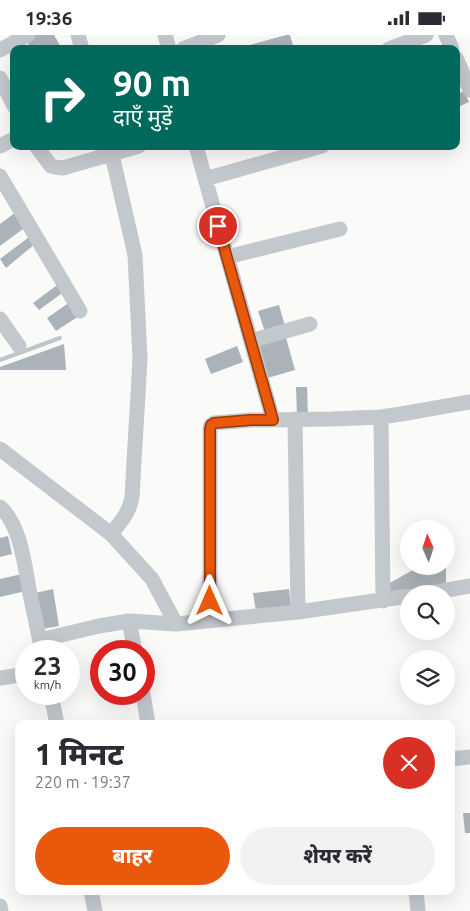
<!DOCTYPE html>
<html lang="hi">
<head>
<meta charset="utf-8">
<style>
  :root { --surface:#fff; --page:#f2f2f3; --text:#2b2b33; --muted:#7c7c81; --accent:#ea580c }
  body { margin:0; font-family:Ubuntu,"Noto Sans Devanagari",sans-serif; background:var(--page); color:var(--text); height:100vh; display:flex; flex-direction:column; font-size:19px; white-space:nowrap }
  * { box-sizing:border-box; margin:0 }
  p { font-size:16px; color:var(--muted) }
  .icon { flex:none; width:28px; height:28px; fill:none; stroke:currentColor; stroke-width:2; stroke-linecap:round; stroke-linejoin:round }
  .map { position:relative; flex:1; overflow:hidden }
  .drawer { position:absolute; left:15px; top:685px; width:440px; height:175px; display:flex; flex-direction:column; background:var(--surface); border-radius:10px; box-shadow:0 5px 20px #0002 }
  .drawer>* { flex:none }
  .hud { position:absolute; left:10px; top:10px; width:450px; height:105px; border-radius:10px; box-shadow:0 5px 20px #0002; background:#00695c; color:#fff; overflow:hidden }
  .needle { width:32px; rotate:357deg }
  .fabs { position:absolute; left:400px; top:485px; display:grid; gap:10px }
  .fabs a { display:grid; place-items:center; width:55px; height:55px; border-radius:50%; background:var(--surface); box-shadow:0 5px 20px #0002; font-size:25px }
  .speed { position:absolute; left:15px; top:605px; display:flex; gap:10px; font-size:25px; font-weight:700; text-align:center }
  .speed>* { display:grid; place-content:center; width:65px; height:65px; border-radius:50%; background:var(--surface); box-shadow:0 5px 20px #0002; line-height:1 }
  .speed small { font-size:12px; font-weight:400 }
  .speed .limit { border:8px solid #d22; background:#fff; color:#111 }
  .pin { position:absolute; display:grid; place-items:center; width:42px; height:42px; color:#fff; margin:-21px; border:2px solid #fff; border-radius:50%; box-shadow:0 1px 5px #0007 }
  .me { position:absolute; width:55px; margin:-28px; rotate:0deg; stroke-linejoin:round; filter:drop-shadow(0 0 4px #0008) }
  .turn { display:flex; align-items:center; gap:18px; height:105px; padding:0 20px; font-size:22px }
  .turn .icon { width:65px; height:65px; stroke-width:2.5 }
  .turn b { display:block; font-size:35px; line-height:42px }
  .round { display:grid; place-items:center; flex:none; width:52px; height:52px; border-radius:26px; background:var(--page) }
  .head { display:flex; align-items:center; justify-content:space-between; height:85px; padding:0 20px }
  h1 { font-size:30px; font-weight:800; line-height:38px }
  .action { display:flex; gap:10px; margin-top:auto; padding:10px 20px }
  .action a { flex:1; height:58px; border-radius:30px; background:var(--accent); color:#fff; font-size:20px; font-weight:800; line-height:58px; text-align:center }
  .action a+a { background:var(--page); color:var(--text) }
  .status { display:flex; justify-content:space-between; align-items:center; height:35px; padding:0 25px; background:var(--surface); direction:ltr }
  .status svg { height:14px; fill:currentColor }
  .map>svg:first-child { display:block }
  .lines { fill:none; stroke-linecap:round; stroke-linejoin:round }
  .stream { stroke:#bbc7cb; stroke-width:4 }
  .building { fill:#aab3b9 }
  .street { stroke:#c3c8cc; stroke-width:15 }
  .route-casing { stroke:#983908; stroke-width:12 }
  .route { stroke:#ea580c; stroke-width:9 }
</style>
</head>
<body>
<div class="status"><b>19:36</b><svg viewBox="0 0 49 12"><path d="M0 12V9h3v3zM5 12V6h3v6zM10 12V3h3v9zM15 12V0h3v12zM26 1h20v11H26zM47 4h2v5h-2z"/></svg></div>
<div class="map">
<svg width="470" height="876" viewBox="0 0 470 876">
  <rect width="100%" height="100%" fill="#fafaf8"/>
  <g class="lines">
    <!-- stream -->
    <path class="stream" d="M0 325 60 303"/>
  </g>
  <!-- building -->
  <path class="building" d="M33 0H54L62 14H31L26 4Z
    M286 0H290L294 14H235Z
    M464 56 469 67 456 73V60Z
    M16 177 27 191 0 211V189Z
    M29 202 35 209 6 233 0 224Z
    M60 248 65 256 39 275 33 268Z
    M70 267 79 281 56 296 47 283Z
    M279 270 285 291 265 297 258 276Z
    M285 299 295 335 264 344 253 308Z
    M64 309 66 335H0V332Z
    M237 311 243 327 211 339 205 324Z
    M296 352H307L308 381H297Z
    M8 501 12 519 0 522V503Z
    M420 531H446V549L392 562 388 549Z
    M22 539 26 556 0 562V544Z
    M53 554 59 591 42 594 35 558Z
    M289 554 291 572 256 576 253 558Z
    M463 778H470V798H465Z"/>
  <g class="lines">
    <!-- street -->
    <path class="street" d="M78 0 82 14
      M165 0 169 14
      M446 0 452 14
      M183 14 218 0
      M389 14 426 0
      M0 15 28 0
      M456 23 470 55
      M0 43 14 71
      M0 111 14 104
      M36 111 51 131 54 132 63 133 139 111
      M110 111 135 220 140 324 132 462C129 479 121 486 111 499
      M196 111 273 385
      M0 141 80 276
      M205 144 322 111
      M227 222 340 194
      M0 284 19 311
      M251 306 310 289
      M381 382 383 566
      M295 384 298 577
      M0 414 111 499 152 544 176 589
      M0 472C21 490 25 533 30 559 34 578 38 597 42 616
      M425 559 470 551
      M129 586 176 589 298 577 409 561
      M210 586V394L211 390 214 388 251 385 332 384 381 382 401 379 470 367
      M40 605 99 591 129 586 135 616
      M0 643 26 639
      M51 659 57 689
      M143 659 148 689
      M451 724 470 722
      M91 856 95 876
      M416 856 418 876
      M0 871 1 876"/>
  </g>
  <g class="lines">
    <defs>
      <path id="route" d="M210 566V394L211 390 214 388 251 385H273L218 191"/>
    </defs>
    <!-- route casing -->
    <use href="#route" class="route-casing"/>
    <!-- route -->
    <use href="#route" class="route"/>
  </g>
</svg>
<div class="fabs">
<a><svg class="needle" viewBox="-14 -14 28 28"><path d="M0-13l5 13h-10z" fill="#e53935"/><path d="M0 13l5-13h-10z" fill="#7c7c81"/></svg></a>
<a><svg class="icon" aria-label="search" viewBox="0 0 24 24"><circle cx="10" cy="10" r="6"/><path d="M15 15l6 6"/></svg></a>
<a><svg class="icon" aria-label="layers" viewBox="0 0 24 24"><path d="M12 4l9 5-9 5-9-5zM3 14l9 5 9-5"/></svg></a>
</div>
<div class="speed"><div>23<small>km/h</small></div><div class="limit">30</div></div>
<div class="pin" style="left:218px;top:191px;background:#d93025"><svg class="icon" aria-label="arrive" viewBox="0 0 24 24"><path d="M6 21V4h12l-3 4 3 4H6"/></svg></div>
<svg class="me" style="left:210px;top:566px" viewBox="-20 -20 40 40"><path d="M0-17L14 15 0 8-14 15z" fill="#ea580c" stroke="#fff" stroke-width="4"/></svg>
<div class="hud">
<div class="turn"><svg class="icon" aria-label="right" viewBox="0 0 24 24"><path d="M7 20v-9h11M14 6l5 5-5 5"/></svg><div><b>90 m</b>दाएँ मुड़ें</div></div>
</div>
<section class="drawer">
<div class="head"><div><h1>1 मिनट</h1><p>220 m · 19:37</p></div><a class="round" style="background:#d93025;color:#fff"><svg class="icon" aria-label="close" viewBox="0 0 24 24"><path d="M6 6l12 12M18 6L6 18"/></svg></a></div>
<div class="action"><a>बाहर</a><a>शेयर करें</a></div>
</section>
</div>
</body>
</html>
